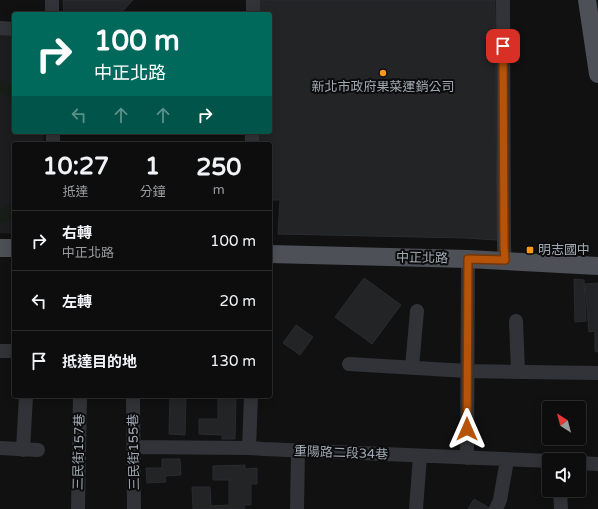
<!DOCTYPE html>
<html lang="zh-TW">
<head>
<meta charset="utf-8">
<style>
  :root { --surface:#0d0d0e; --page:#161617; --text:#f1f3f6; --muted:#9a9c9e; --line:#2d2d2e }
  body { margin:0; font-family:"Varela Round","Noto Sans TC",sans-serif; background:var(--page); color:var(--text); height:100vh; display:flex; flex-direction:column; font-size:15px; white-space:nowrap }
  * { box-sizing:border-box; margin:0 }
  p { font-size:13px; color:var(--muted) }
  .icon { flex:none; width:22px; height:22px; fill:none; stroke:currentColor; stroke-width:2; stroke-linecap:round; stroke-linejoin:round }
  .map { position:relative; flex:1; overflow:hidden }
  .sheet { position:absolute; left:12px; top:142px; width:260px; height:256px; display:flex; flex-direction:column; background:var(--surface); border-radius:4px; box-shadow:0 2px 10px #0003,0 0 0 1px var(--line) }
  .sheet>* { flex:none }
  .guide { position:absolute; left:12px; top:12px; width:260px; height:122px; border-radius:4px; box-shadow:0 2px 10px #0003,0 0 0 1px var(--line); background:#00695c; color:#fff; overflow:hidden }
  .needle { width:26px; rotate:324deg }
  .buttons { position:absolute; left:542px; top:401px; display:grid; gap:8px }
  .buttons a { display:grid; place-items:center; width:44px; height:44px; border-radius:4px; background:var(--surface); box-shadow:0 2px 10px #0003,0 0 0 1px var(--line); font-size:20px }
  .pin { position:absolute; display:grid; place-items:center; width:34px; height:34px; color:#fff; margin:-17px; border-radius:8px; box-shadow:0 2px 6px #0006 }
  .me { position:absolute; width:44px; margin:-22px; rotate:0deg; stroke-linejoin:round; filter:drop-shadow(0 0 3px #0008) }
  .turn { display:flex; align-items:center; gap:14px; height:84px; padding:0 16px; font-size:18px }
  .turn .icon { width:52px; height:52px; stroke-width:2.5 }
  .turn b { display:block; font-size:28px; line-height:34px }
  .lanes { display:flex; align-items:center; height:38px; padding:0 16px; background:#0003; justify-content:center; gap:20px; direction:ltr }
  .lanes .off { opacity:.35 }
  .eta { display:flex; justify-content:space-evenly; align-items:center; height:68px; text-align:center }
  .eta b { font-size:24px; font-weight:700; line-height:28px }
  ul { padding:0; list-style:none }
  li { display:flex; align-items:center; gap:12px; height:60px; padding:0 16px; border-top:1px solid var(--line) }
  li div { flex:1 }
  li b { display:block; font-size:15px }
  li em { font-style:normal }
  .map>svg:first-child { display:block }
  .built { fill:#1d1d1f }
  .green { fill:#171d17 }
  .building { fill:#232426; stroke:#2a2b2e }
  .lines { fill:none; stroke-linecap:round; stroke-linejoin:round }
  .minor { stroke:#313338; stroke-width:14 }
  .major { stroke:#4d5057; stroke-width:18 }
  .route-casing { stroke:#753606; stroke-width:10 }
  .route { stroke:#b45309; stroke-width:7 }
  .poi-dot { fill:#ff971c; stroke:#0c0c0d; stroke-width:1.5 }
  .labels { text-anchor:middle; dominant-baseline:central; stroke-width:4; stroke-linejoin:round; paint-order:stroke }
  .poi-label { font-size:13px; fill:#a1a9b4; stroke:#0c0c0d }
  .street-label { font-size:13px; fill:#a1a9b4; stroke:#0c0c0d }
</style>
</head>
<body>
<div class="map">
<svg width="598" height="509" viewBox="0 0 598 509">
  <rect width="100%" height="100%" fill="#111112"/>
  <!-- built -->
  <path class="built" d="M0 34H14V132H44L43 144H14V234L0 233Z"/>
  <!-- green -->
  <path class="green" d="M0 79 14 86V102L6 95 0 92Z
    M14 199V216L7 221 0 223V210L10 204Z"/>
  <!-- building -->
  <path class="building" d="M63 0H133L120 14H64Z
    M258 0H495L497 240 465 238 278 234 280 200H270V144H258V132H270V14H258Z
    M364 278 401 305 372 344 335 317Z
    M574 279 584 280 586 321 575 322Z
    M598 283V352L595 351V331L589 332 585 284Z
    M296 325 313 337 300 355 283 343Z
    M170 396H186L185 435 169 434Z
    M192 396H236L235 439H222V435L199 434V419H218V396Z
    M162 459H180L181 475 165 476 166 482 147 483 146 468H162Z
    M245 465V469L257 468V484H251V505H244V509H193L192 487H210L211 506 229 505V480H213V466Z
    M474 499 491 509H468Z"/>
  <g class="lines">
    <!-- minor -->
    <path class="minor" d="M503 0 504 246 505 261
      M52 14V0
      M253 14V0
      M0 28 14 29
      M53 132V144
      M252 132V144
      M516 321 518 371
      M0 351H14
      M349 364 467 371 598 373
      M412 367 417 311
      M133 396 134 509
      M134 447 249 448 264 449 549 461
      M0 448 38 450
      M249 448 251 396
      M23 450 26 396
      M467 458 468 259
      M579 463 598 464
      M560 490 561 509
      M78 509 80 396
      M297 509 298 451
      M416 509 420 456
      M496 509 500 500 507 460"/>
    <!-- major -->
    <path class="major" d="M587 0 598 74
      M0 248H14
      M270 254 468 259 598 266"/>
  </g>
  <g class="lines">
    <defs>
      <path id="route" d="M467 429 468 259 505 260 504 246 503 46"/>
    </defs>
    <!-- route casing -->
    <use href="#route" class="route-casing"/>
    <!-- route -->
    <use href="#route" class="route"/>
  </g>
  <!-- markers -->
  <g class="poi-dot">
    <circle cx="383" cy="73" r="4"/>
    <rect x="526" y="246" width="8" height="8" rx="2"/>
  </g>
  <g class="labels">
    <!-- poi labels -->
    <g class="poi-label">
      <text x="383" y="87">新北市政府果菜運銷公司</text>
      <text x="538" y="250" text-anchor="start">明志國中</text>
    </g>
    <!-- street labels -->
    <g class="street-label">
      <text transform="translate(422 258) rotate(1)">中正北路</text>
      <text transform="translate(79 452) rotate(-89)">三民街157巷</text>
      <text transform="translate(134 452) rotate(-91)">三民街155巷</text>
      <text transform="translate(341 453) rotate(2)">重陽路二段34巷</text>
    </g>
  </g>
</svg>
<div class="buttons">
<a><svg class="needle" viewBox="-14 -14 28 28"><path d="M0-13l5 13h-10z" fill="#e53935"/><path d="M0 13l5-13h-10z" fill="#9a9c9e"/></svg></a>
<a><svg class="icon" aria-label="sound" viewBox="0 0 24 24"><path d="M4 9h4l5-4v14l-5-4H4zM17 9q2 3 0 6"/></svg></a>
</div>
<div class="pin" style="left:503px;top:46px;background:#d93025"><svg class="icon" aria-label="arrive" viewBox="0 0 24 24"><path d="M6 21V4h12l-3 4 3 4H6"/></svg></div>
<svg class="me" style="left:467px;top:429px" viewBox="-20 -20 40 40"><path d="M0-17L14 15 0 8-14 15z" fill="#b45309" stroke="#fff" stroke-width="4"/></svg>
<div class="guide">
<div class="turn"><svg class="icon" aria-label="right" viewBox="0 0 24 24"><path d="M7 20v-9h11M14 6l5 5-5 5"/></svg><div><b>100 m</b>中正北路</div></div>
<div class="lanes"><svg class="icon off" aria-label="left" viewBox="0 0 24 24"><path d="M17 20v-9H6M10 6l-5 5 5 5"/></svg><svg class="icon off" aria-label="ahead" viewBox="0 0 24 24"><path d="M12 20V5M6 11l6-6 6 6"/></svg><svg class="icon off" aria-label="ahead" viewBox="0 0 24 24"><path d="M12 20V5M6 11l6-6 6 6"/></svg><svg class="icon" aria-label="right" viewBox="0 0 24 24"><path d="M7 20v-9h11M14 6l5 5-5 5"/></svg></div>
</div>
<section class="sheet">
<div class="eta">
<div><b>10:27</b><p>抵達</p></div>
<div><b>1</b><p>分鐘</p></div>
<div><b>250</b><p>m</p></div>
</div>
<ul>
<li><svg class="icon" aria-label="right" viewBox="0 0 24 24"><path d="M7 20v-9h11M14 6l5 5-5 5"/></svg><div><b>右轉</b><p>中正北路</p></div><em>100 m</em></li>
<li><svg class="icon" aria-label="left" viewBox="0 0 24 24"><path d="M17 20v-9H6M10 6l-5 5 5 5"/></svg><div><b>左轉</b></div><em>20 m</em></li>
<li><svg class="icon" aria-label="arrive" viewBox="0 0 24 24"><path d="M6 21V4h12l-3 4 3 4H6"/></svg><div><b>抵達目的地</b></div><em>130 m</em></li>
</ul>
</section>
</div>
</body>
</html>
